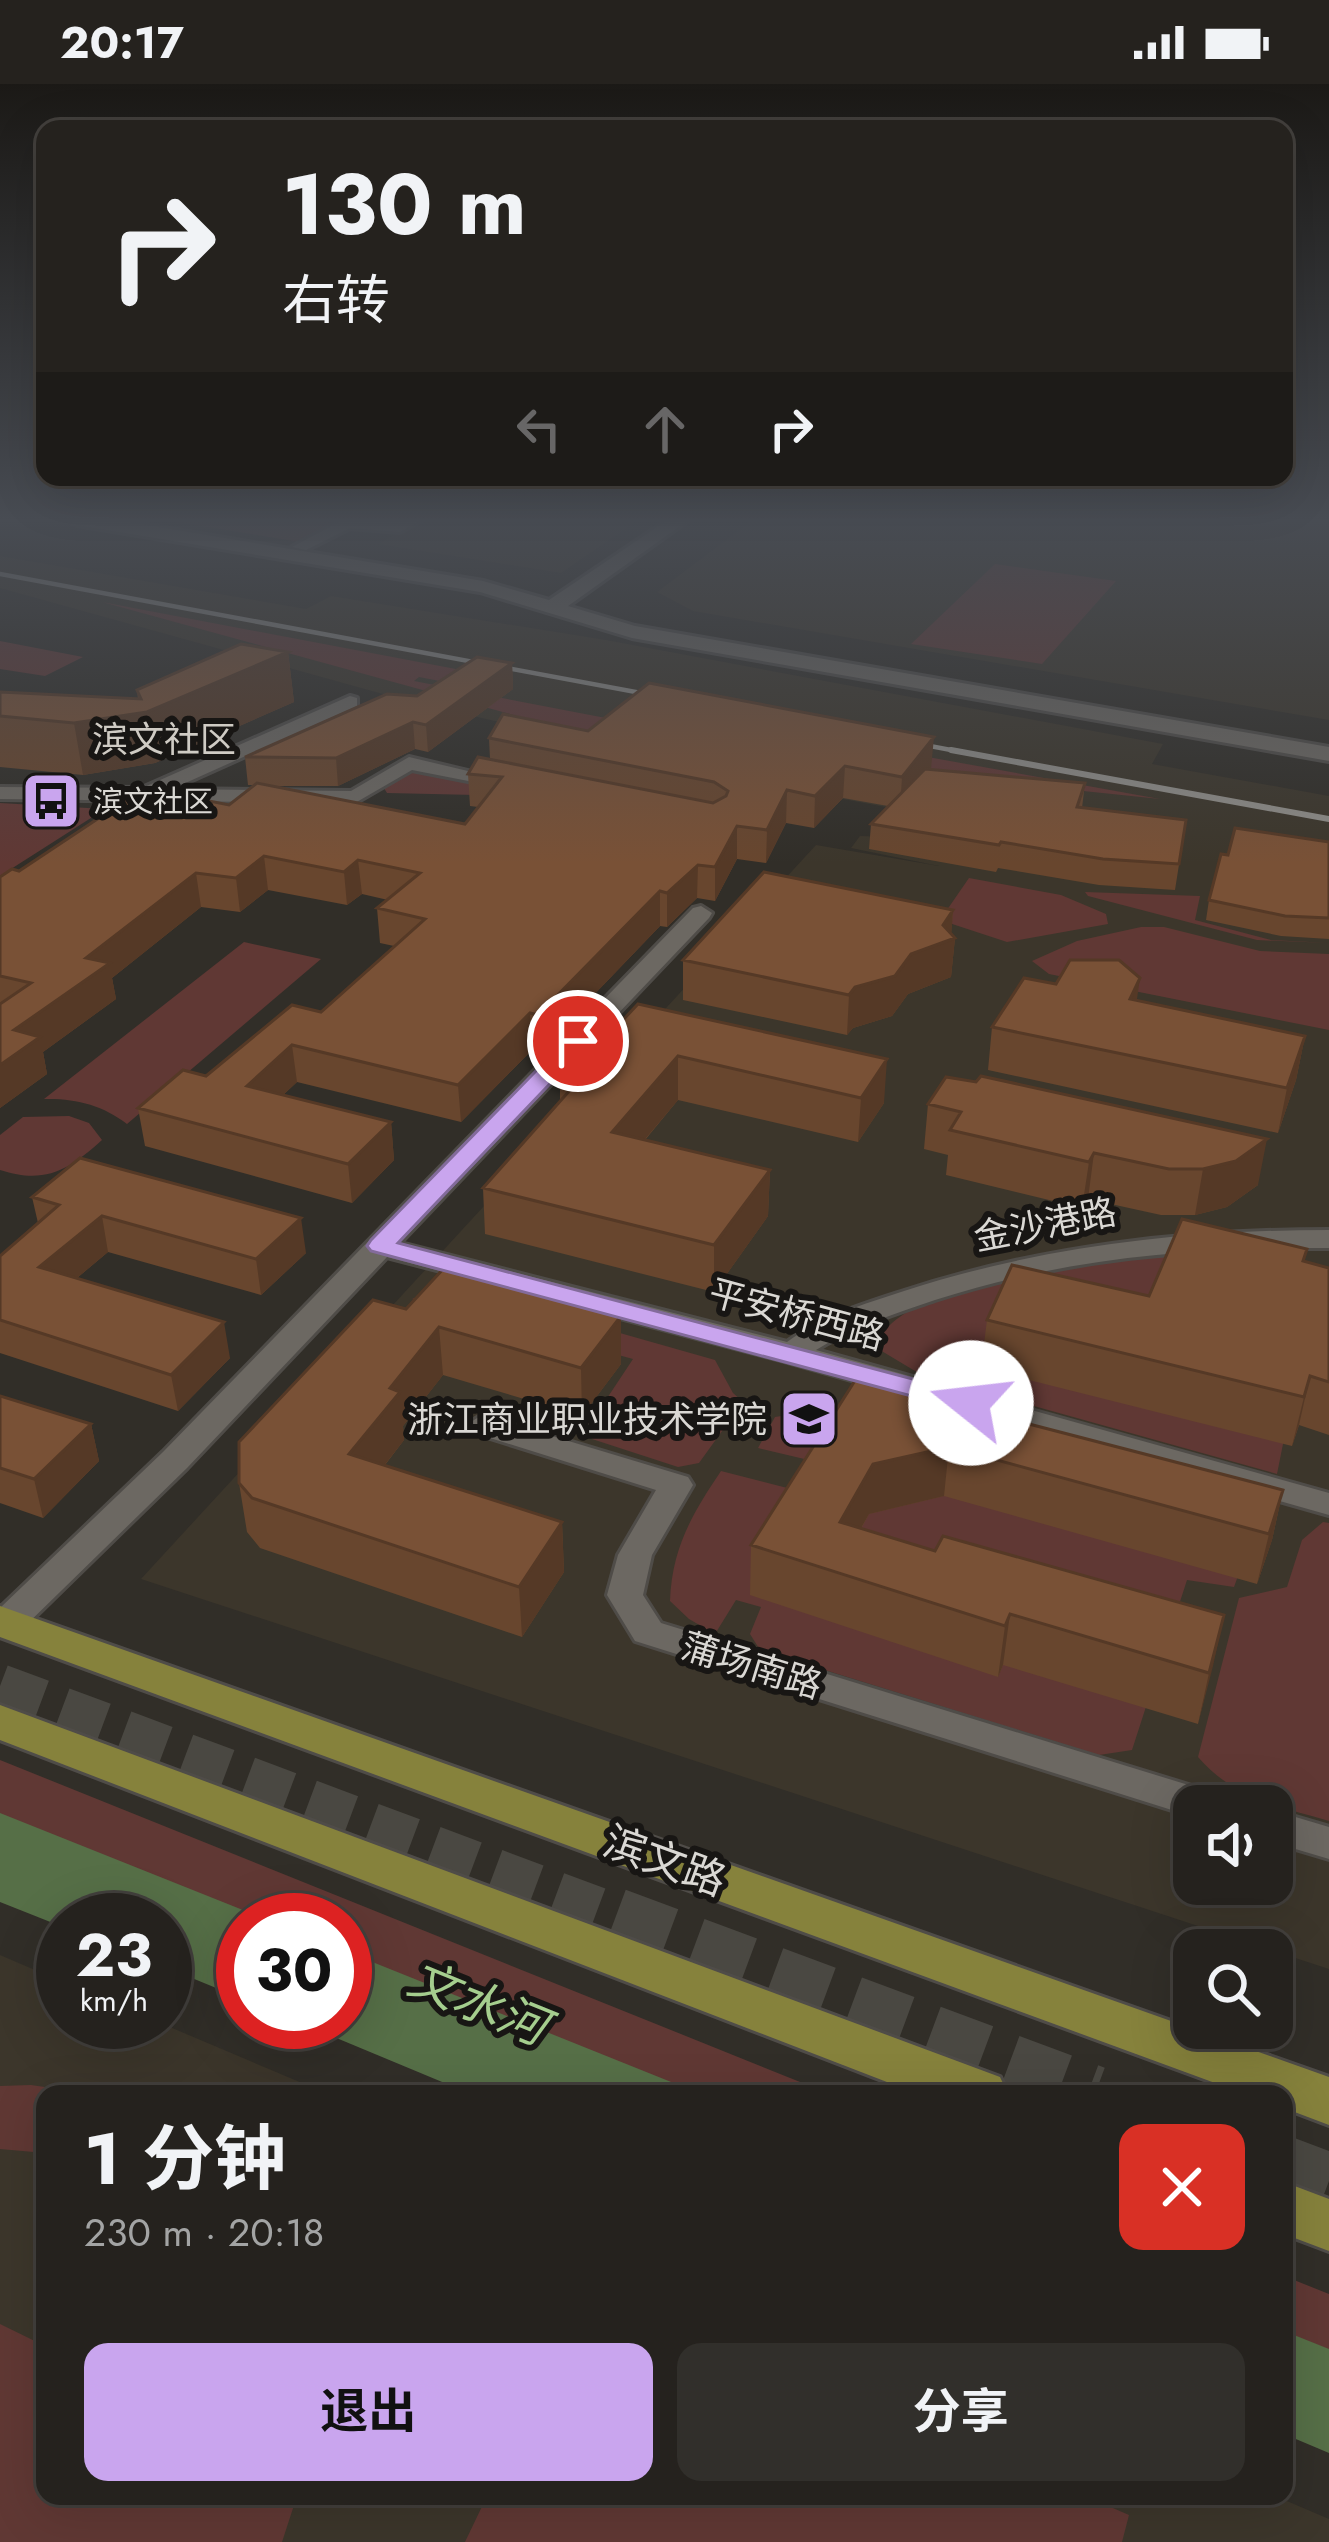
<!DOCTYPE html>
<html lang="zh">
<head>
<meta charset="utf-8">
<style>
  :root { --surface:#25221e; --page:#312f2b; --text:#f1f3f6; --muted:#a3a4a4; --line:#423f3c; --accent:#c9a5ee }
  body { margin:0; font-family:Jost,"Noto Sans SC",sans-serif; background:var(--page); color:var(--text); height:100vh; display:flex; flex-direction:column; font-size:45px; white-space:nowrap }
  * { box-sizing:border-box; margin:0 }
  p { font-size:39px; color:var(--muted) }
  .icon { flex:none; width:66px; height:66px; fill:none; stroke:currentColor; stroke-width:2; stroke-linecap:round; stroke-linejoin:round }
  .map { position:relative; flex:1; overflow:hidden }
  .drawer { position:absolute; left:36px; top:2001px; width:1257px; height:420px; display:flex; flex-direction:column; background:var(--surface); border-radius:24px; box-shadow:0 12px 48px #0002,0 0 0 3px var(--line) }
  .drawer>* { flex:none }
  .guide { position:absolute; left:36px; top:36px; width:1257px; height:366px; border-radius:24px; box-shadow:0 12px 48px #0002,0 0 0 3px var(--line); background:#25221e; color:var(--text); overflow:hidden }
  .controls { position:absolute; left:1173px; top:1701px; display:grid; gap:24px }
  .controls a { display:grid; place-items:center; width:120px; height:120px; border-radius:24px; background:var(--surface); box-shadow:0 12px 48px #0002,0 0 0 3px var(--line); font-size:60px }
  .speed { position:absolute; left:36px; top:1809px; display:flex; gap:24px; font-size:60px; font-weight:700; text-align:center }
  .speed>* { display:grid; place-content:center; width:156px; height:156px; border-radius:50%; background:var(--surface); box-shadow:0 12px 48px #0002,0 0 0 3px var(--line); line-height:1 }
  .speed small { font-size:30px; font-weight:400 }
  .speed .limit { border:18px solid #d22; background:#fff; color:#111 }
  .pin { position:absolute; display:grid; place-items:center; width:102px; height:102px; color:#fff; margin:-51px; border:6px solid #fff; border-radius:50%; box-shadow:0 3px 12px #0007 }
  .me { position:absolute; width:132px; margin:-66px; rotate:286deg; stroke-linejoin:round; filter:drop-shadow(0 0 9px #0008) }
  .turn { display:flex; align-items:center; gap:42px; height:252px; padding:0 48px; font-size:54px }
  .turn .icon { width:156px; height:156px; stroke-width:2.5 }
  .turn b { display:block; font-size:84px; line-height:102px }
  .lanes { display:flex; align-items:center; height:114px; padding:0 48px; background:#0003; justify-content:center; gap:60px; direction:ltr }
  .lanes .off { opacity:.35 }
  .round { display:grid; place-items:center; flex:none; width:126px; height:126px; border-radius:24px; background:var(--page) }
  .summary { display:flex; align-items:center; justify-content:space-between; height:204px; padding:0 48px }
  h1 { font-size:72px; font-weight:700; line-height:90px }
  .cta { display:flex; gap:24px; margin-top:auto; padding:24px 48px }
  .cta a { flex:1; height:138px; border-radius:24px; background:var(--accent); color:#111; font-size:48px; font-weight:700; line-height:138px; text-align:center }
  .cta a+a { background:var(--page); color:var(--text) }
  .status { display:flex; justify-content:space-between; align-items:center; height:84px; padding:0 60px; background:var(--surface); direction:ltr }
  .status svg { height:33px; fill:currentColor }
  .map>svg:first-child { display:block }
  .built { fill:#3c362b; fill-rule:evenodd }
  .green { fill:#603834 }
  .water { fill:#566f47 }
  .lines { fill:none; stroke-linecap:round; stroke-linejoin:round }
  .trunk-tunnel-far1 { stroke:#4a4842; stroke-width:44; stroke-dasharray:44 22; stroke-linecap:butt }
  .trunk-tunnel { stroke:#4a4842; stroke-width:56; stroke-dasharray:56 28; stroke-linecap:butt }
  .minor-casing { stroke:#4f4c48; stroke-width:6 }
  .secondary-casing { stroke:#4f4c48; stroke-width:6 }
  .primary-casing { stroke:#4f4c48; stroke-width:6 }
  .minor { fill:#6c6862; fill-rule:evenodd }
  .secondary { fill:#6c6862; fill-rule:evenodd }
  .primary { fill:#86823c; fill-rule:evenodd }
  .rail-far1 { stroke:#8e8c87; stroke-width:4.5 }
  .rail { stroke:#8e8c87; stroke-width:6 }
  .wall { fill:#68462e }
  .shaded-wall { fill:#553926 }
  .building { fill:#795136; stroke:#553926; stroke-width:3 }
  .route { fill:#c9a5ee; stroke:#836b9b; stroke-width:3 }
  .labels { text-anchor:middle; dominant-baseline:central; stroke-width:12; stroke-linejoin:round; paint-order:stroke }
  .far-poi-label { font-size:30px; fill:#dad8d4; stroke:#181614; text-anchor:start }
  .far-quarter-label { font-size:36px; fill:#cfcbc4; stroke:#181614 }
  .street-label { font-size:36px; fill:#dad8d4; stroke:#181614 }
  .poi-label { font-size:36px; fill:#dad8d4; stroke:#181614; text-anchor:end }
  .near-street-label { font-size:42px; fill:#dad8d4; stroke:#181614 }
  .near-water-label { font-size:48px; font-style:italic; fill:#a5ce8e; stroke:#181614 }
</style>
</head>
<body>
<div class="status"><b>20:17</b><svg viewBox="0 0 49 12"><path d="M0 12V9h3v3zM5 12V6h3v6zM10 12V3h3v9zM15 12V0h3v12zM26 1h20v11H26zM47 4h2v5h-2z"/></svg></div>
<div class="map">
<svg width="1329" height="2458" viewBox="0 0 1329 2458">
  <rect width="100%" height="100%" fill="#312e28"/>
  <!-- built -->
  <path class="built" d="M423 435H640L561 489 378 460Z
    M754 435H1329V636L693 527 657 508Z
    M0 472 306 525 331 512 606 556 1163 660 1152 680 1329 712V1885L141 1495 816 761 939 782 851 764 860 752 1011 757 1020 748 800 707 408 617 0 504ZM1194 1722H1272V1800H1194Z
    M0 1871 63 1898V1938H158L328 2010H45V2412H1275L1329 2435V2458H0Z"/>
  <!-- green -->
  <path class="green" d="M158 435H309L334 439 335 444 300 458Z
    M995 480 1116 497 1042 580 911 560Z
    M102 518 477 589 460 601 419 593 414 597 611 635 635 620 1160 715 766 674 561 644Z
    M0 557 83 573 45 592 0 585Z
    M415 687 428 689 682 740 476 711 387 709 384 704Z
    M0 719 105 725 0 792Z
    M969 794 1061 811 1106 830 1108 840 1007 858 940 836Z
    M1085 808 1200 812 1195 836 1271 856 1329 859 1257 856 1088 812Z
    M1141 843H1164L1260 867 1329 870V946L1049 890 1032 877 1077 857Z
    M244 858 321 875 127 1040C103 1021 74 1014 44 1015Z
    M69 1032 89 1039 102 1056C70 1085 46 1101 0 1086V1051L23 1033Z
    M1195 1166 1288 1335 1277 1390 920 1290 875 1263C901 1190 1122 1175 1195 1166Z
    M447 1200 715 1276 733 1309 743 1318 699 1379 678 1383 592 1355 586 1346 633 1275 412 1215Z
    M852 1321 1260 1431 1234 1503 1187 1496 1132 1666 1099 1671 760 1566 750 1550 761 1523 736 1516 715 1550 689 1535 670 1517C672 1464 692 1430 721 1387L799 1407 817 1378 758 1364 775 1333Z
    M1323 1438 1329 1439V1737C1278 1722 1233 1714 1198 1673L1239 1514 1287 1503 1302 1456Z
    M0 1676 830 2010H679L345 1876V1836H247L0 1737Z
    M31 2001 93 2010H45V2069L0 2065V2002Z
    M1284 2192 1329 2210V2271L1284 2253Z
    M0 2240 45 2262V2412H297L282 2458H0Z
    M487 2412H1085L1129 2431 1122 2458H465Z"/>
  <!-- water -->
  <path class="water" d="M0 1729 268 1836H243V1915L165 1883V1836H63V1843L0 1818Z
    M345 1867 701 2010H471L298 1938H345Z
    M1284 2247 1329 2265V2369L1284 2350Z"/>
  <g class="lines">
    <!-- trunk-tunnel-far1 -->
    <path class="trunk-tunnel-far1" d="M0 1602 624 1835"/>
    <!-- trunk-tunnel -->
    <path class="trunk-tunnel" d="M616 1832 1095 2010
      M1284 2080 1329 2097"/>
    <defs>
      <path id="minor" d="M345 435H423L400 448 350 444 306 466 292 463Z
        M350 612 357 614V622L172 705 351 707 409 673 514 698 504 704 412 686 355 719 0 715V703L142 704Z
        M701 822 712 829 709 834 400 1159 787 1258C821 1233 864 1220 904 1207 1043 1162 1183 1146 1329 1146V1164C1195 1163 1064 1174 935 1216 894 1230 853 1243 816 1266L1329 1409V1431L781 1276 387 1173 187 1384 19 1548 0 1550V1524L163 1368 693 824Z
        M482 1331 688 1393 693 1401 652 1471 643 1511 661 1539 1208 1707 1222 1711 1228 1722H1194V1733L635 1557 607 1511 618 1471 656 1406 471 1348 466 1341Z
        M1272 1726 1329 1743V1775L1272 1758Z"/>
      <path id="secondary" d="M68 435H110L483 497 549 516 669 435H690L568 522 635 542 1329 663V677L632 554 480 508 77 441Z"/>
      <path id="primary" d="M0 1522 1329 1993V2041L1284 2024V2010H1245L0 1553Z
        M0 1621 1000 1993 1008 2010H918L0 1656Z
        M1284 2098 1329 2115V2167L1284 2150Z"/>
    </defs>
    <!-- minor casing -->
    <use href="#minor" class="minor-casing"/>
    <!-- secondary casing -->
    <use href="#secondary" class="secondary-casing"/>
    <!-- primary casing -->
    <use href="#primary" class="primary-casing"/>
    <!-- minor -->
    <use href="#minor" class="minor"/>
    <!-- secondary -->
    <use href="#secondary" class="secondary"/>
    <!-- primary -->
    <use href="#primary" class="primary"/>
    <!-- rail-far1 -->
    <path class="rail-far1" d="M0 490 668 614
      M898 656 967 669"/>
    <!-- rail -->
    <path class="rail" d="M951 666 1329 735"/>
  </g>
  <!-- wall -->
  <path class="wall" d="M288 568 294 618 155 679 83 691 0 683V608L138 615 137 606Z
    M512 579 513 605 428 668 415 665 338 702H270L465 740 478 723 470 722 468 690 490 675 489 654 588 647 931 686 1085 699 1082 724 1186 736 1175 806 1099 801 998 784 996 788 869 765 871 740 888 722 843 714 814 744 786 739 766 779 737 775 715 817 697 814 667 843 660 842 539 968 532 966 461 1038 297 998 283 1011 391 1038 394 1076 352 1119 145 1062 138 1024 206 992 321 928 394 862 380 859 377 824 388 816 362 810 347 821 268 806 240 828 201 823 112 894 116 915 43 968 47 990 0 1024V793L229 721 254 701H248L245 673Z
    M1329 758V855L1281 852 1206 836 1209 816 1228 771Z
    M953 826 951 850 955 854 951 893 908 910 892 932 853 944 847 951 683 916V876Z
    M1136 916 1305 952 1296 996 1278 1049 988 986 992 943Z
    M638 920 884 1019 858 1058 678 1016 645 1056 770 1086 768 1132 714 1208 485 1150 483 1104 560 1017V1003Z
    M946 993 1258 1101 1227 1123 1195 1131H1161L1088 1115 1082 1124 946 1091 948 1071 924 1065 928 1020Z
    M32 1113 306 1169 261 1211 108 1168 77 1194 230 1274 178 1327 0 1269V1172L38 1139Z
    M1304 1177 1329 1184V1351L1299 1341 1292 1362 981 1284 987 1236 1149 1212Z
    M406 1225 621 1232V1280L582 1332 443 1291 403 1342 404 1356 385 1381 562 1438 564 1488 522 1553 260 1464 247 1448 239 1399Z
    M856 1295 1283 1406 1272 1456 1257 1500 944 1412 869 1430 861 1445 935 1467 1224 1531 1198 1640 1003 1581 998 1593 750 1511 751 1461Z
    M0 1312 91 1340 99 1377 43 1434 0 1419Z"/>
  <!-- shaded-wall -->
  <path class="shaded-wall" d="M288 568 294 618 155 679 83 691 74 639Z
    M512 579 513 605 428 668 426 641Z
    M413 638 415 665 338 702 336 674Z
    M934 653 931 685 900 725 902 693Z
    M845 682 843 714 814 744 815 712Z
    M787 706 786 739 766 779 767 746Z
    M737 742V775L715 817V783Z
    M264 772 268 806 240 828 236 794Z
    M358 776 362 810 347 821 344 788Z
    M698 781 697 814 667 843V809Z
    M196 789 201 823 112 894 116 915 43 968 47 990 0 1024V981L14 946 86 874Z
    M660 807V842L539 968 538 931Z
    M953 826 951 855 955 854 951 893 908 910 892 932 853 944 847 951 849 911 855 903 911 870 943 841Z
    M1140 894 1134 936 1130 915Z
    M530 929 532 966 461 1038 458 1001Z
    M1305 952 1296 996 1278 1049 1287 1004Z
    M292 961 297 998 252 1040 247 1002Z
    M678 972V1016L613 1093 612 1048Z
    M887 975 884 1019 858 1058 861 1014Z
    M391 1038 394 1076 352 1119 348 1080Z
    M1267 1055 1258 1101 1227 1123 1195 1131 1203 1085Z
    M1094 1069 1088 1115 1082 1124 1089 1078Z
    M770 1086 768 1132 714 1208V1161Z
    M102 1132 108 1168 47 1219 39 1183Z
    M301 1134 306 1169 261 1211 256 1175Z
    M621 1232V1280L582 1332 581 1284Z
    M224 1238 230 1274 178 1327 171 1291Z
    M439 1243 443 1291 403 1342 404 1356 355 1419 349 1370 390 1304Z
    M1310 1292 1299 1341 1292 1362 1304 1313Z
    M91 1340 99 1377 43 1434 34 1395Z
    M949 1363 944 1412 869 1430 836 1488 840 1438 873 1380Z
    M1283 1406 1272 1456 1257 1500 1269 1450Z
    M562 1438 564 1488 522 1553 519 1503Z
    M1010 1530 1003 1581 998 1593 1005 1542Z
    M1224 1531 1213 1582 1198 1640 1209 1589Z"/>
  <!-- building -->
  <path class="building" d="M241 560 288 568 147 628 74 639 0 632V608L141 615 137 606Z
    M477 573 512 579 426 641 413 638 336 674 245 673 387 610 417 612Z
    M649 599 934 653 902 693 845 682 815 712 787 706 767 746 737 742 715 783 698 781 667 809 660 807 538 931 530 929 458 1001 292 961 247 1002 391 1038 348 1080 138 1024 183 986 206 992 292 921 321 928 425 835 377 824 420 789 358 776 344 788 264 772 236 794 196 789 86 874 110 879 14 946 40 953 0 981V920L31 899 0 892V793L12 785 19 787 144 704 229 721 257 699 465 740 502 693 468 690 478 673 713 719 726 712 728 707 714 698 489 654 503 630 588 647Z
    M925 685 1085 699 1077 723 1186 736 1179 780 1103 775 1001 758 999 761 871 740Z
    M1235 744 1329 758V834L1285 832 1209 816 1221 770 1228 771Z
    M764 788 953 826 943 841 955 854 911 870 895 892 855 903 849 911 683 876Z
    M1070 876H1119L1140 894 1130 915 1305 952 1287 1004 992 943 1024 894 1056 900Z
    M638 920 887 975 861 1014 678 972 612 1048 770 1086 714 1161 483 1104 571 1005 560 1003Z
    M981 992 1267 1055 1236 1077 1203 1085H1169L1094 1069 1089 1078 950 1046 961 1028 928 1020 946 993 976 998Z
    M80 1074 301 1134 256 1175 102 1132 39 1183 224 1238 171 1291 0 1236V1172L59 1121 32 1113Z
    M1182 1135 1307 1165 1303 1177 1329 1184V1298L1310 1292 1304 1313 987 1236 1012 1181 1149 1212Z
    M445 1183 621 1232 581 1284 439 1243 390 1304 400 1308 349 1370 562 1438 519 1503 252 1414 239 1399V1358L373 1216 406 1225Z
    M856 1295 1283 1406 1269 1450 949 1363 873 1380 840 1438 935 1467 943 1452 1224 1531 1209 1589 1010 1530 1005 1542 751 1461Z
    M0 1312 91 1340 34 1395 0 1384Z"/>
  <!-- sky -->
  <linearGradient id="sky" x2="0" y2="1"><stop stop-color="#1b1916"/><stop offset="0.56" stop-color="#484c53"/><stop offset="1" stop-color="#484c53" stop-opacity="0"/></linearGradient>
  <rect width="1329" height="779" fill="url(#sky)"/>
  <!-- route -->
  <path class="route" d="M578 950 589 957 586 962 398 1159 981 1313 986 1319 981 1326 971 1328 371 1167 367 1162 371 1156 570 952Z"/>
  <!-- icons -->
  <defs>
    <symbol id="bus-square" viewBox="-11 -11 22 22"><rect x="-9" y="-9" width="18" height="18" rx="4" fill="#c9a5ee" stroke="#181614"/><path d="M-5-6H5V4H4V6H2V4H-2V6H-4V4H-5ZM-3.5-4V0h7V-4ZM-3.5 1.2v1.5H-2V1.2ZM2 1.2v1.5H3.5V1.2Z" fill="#111"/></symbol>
    <symbol id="university-square" viewBox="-11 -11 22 22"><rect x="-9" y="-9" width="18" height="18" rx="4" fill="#c9a5ee" stroke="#181614"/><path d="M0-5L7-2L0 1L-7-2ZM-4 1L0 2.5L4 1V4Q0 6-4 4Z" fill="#111"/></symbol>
  </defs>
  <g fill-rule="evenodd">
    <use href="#bus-square" x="18" y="684" width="66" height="66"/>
    <use href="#university-square" x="776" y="1302" width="66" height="66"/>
  </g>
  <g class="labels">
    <!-- far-poi labels -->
    <g class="far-poi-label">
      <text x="93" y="717">滨文社区</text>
    </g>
    <!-- far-quarter labels -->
    <g class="far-quarter-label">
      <text x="164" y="655">滨文社区</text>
    </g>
    <!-- street labels -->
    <g class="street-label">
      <text transform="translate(1045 1140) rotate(-11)">金沙港路</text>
      <text transform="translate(797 1230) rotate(15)">平安桥西路</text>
      <text transform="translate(752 1581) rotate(17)">蒲场南路</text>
    </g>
    <!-- poi labels -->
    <g class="poi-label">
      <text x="767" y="1335">浙江商业职业技术学院</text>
    </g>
    <!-- near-street labels -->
    <g class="near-street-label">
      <text transform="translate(665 1777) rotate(20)">滨文路</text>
    </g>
    <!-- near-water labels -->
    <g class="near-water-label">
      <text transform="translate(478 1919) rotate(22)">文水河</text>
    </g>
  </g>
</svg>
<div class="controls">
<a><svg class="icon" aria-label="sound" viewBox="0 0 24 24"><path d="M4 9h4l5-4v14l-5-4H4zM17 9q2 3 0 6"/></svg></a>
<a><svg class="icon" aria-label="search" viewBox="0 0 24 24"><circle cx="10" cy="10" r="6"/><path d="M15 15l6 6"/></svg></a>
</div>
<div class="speed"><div>23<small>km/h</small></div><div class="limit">30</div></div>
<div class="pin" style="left:578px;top:957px;background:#d93025"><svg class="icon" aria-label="arrive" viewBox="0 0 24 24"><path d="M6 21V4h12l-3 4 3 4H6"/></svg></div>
<svg class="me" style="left:971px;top:1319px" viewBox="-20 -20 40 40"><circle r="19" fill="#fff"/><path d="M0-13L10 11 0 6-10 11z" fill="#c9a5ee"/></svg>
<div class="guide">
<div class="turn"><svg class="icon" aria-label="right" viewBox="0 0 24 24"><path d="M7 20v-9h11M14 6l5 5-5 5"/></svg><div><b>130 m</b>右转</div></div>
<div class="lanes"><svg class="icon off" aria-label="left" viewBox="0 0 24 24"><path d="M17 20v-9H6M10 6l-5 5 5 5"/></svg><svg class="icon off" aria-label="ahead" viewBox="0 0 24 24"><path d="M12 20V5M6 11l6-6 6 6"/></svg><svg class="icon" aria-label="right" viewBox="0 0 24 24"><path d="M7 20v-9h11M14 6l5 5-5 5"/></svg></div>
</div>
<section class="drawer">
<div class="summary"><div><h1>1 分钟</h1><p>230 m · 20:18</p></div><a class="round" style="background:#d93025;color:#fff"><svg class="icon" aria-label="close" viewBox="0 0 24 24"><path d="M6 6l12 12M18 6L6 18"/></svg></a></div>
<div class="cta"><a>退出</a><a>分享</a></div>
</section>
</div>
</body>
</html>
